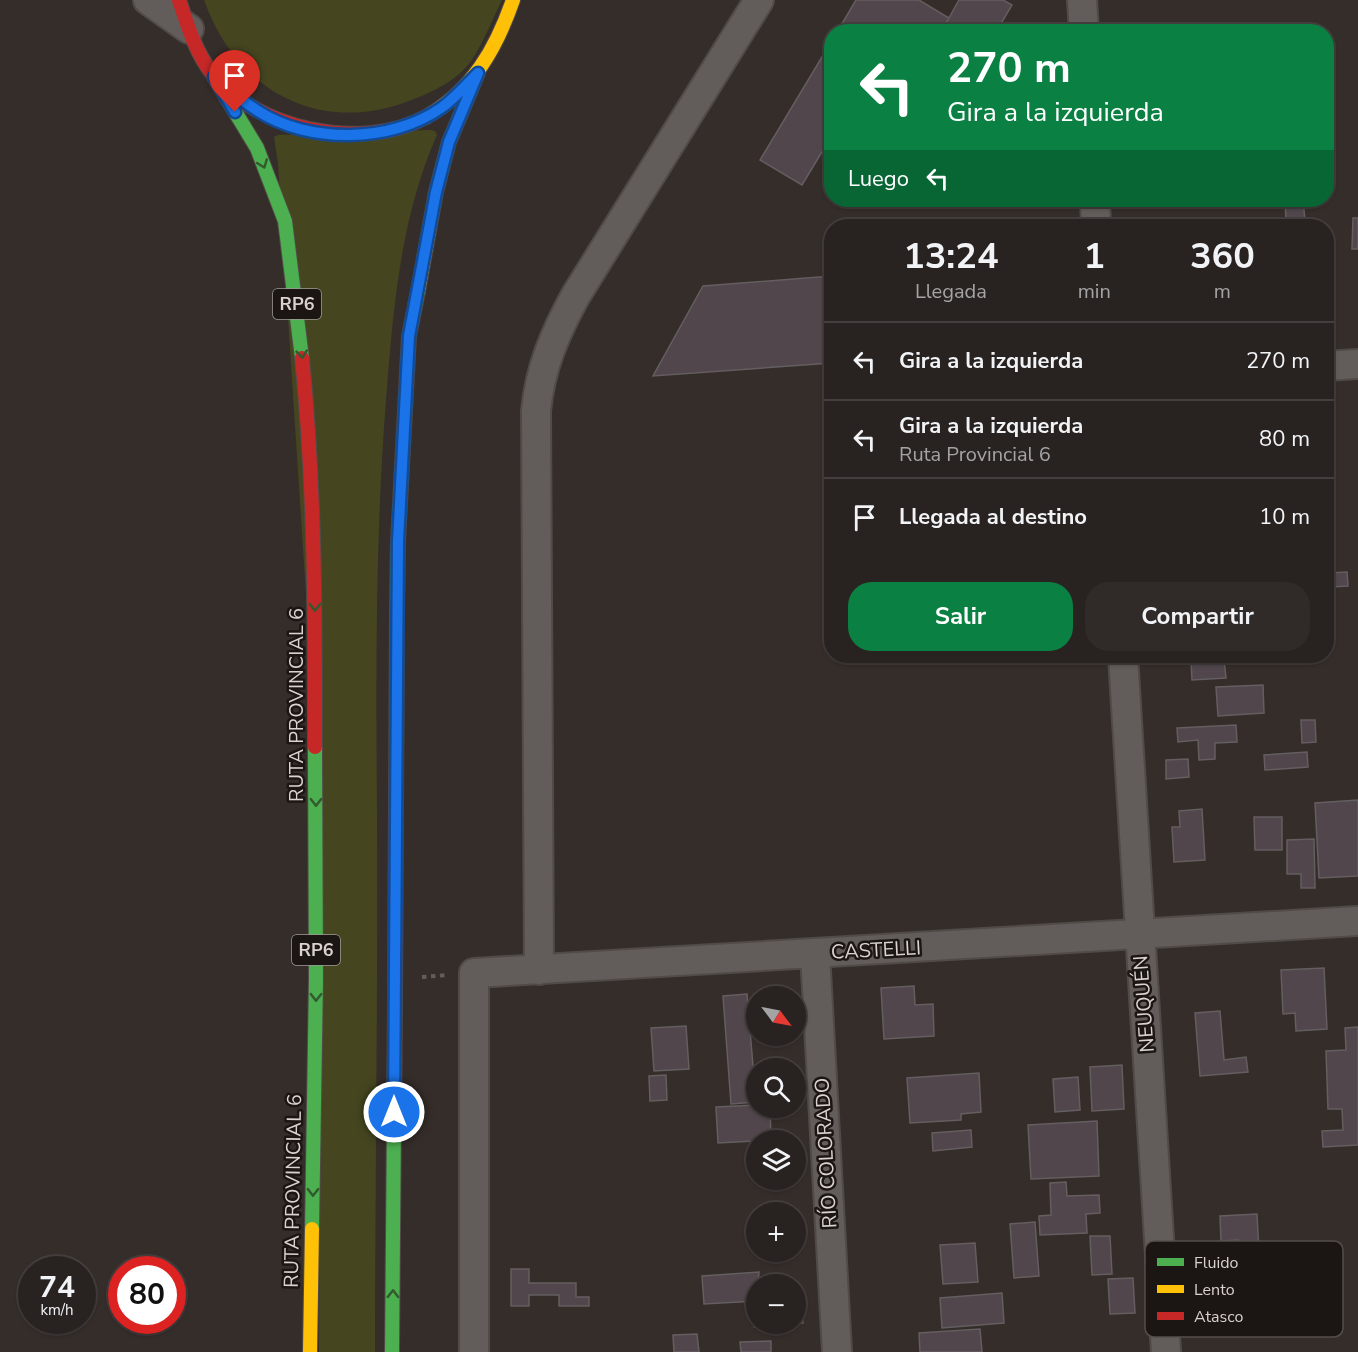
<!DOCTYPE html>
<html lang="es">
<head>
<meta charset="utf-8">
<style>
  :root { --surface:#282220; --page:#302a29; --text:#f1f3f6; --muted:#a5a4a5; --line:#443f3e; --accent:#0b8043 }
  body { margin:0; font-family:"Nunito Sans",sans-serif; background:var(--page); color:var(--text); height:100vh; display:flex; flex-direction:column; font-size:22px; white-space:nowrap }
  * { box-sizing:border-box; margin:0 }
  p { font-size:20px; color:var(--muted) }
  .icon { flex:none; width:33px; height:33px; fill:none; stroke:currentColor; stroke-width:2; stroke-linecap:round; stroke-linejoin:round }
  .map { position:relative; flex:1; overflow:hidden }
  .panel { position:absolute; left:824px; top:219px; width:510px; height:444px; display:flex; flex-direction:column; background:var(--surface); border-radius:24px; box-shadow:0 2px 4px #0004,0 0 0 2px var(--line) }
  .panel>* { flex:none }
  .banner { position:absolute; left:824px; top:24px; width:510px; height:183px; border-radius:24px; box-shadow:0 2px 4px #0004,0 0 0 2px var(--line); background:#0b8043; color:#fff; overflow:hidden }
  .needle { width:39px; rotate:122deg }
  .tools { position:absolute; left:746px; top:986px; display:grid; gap:12px }
  .tools a { display:grid; place-items:center; width:60px; height:60px; border-radius:50%; background:var(--surface); box-shadow:0 2px 4px #0004,0 0 0 2px var(--line); font-size:30px }
  .speed { position:absolute; left:18px; top:1256px; display:flex; gap:12px; font-size:30px; font-weight:700; text-align:center }
  .speed>* { display:grid; place-content:center; width:78px; height:78px; border-radius:50%; background:var(--surface); box-shadow:0 2px 4px #0004,0 0 0 2px var(--line); line-height:1 }
  .speed small { font-size:15px; font-weight:400 }
  .speed .limit { border:9px solid #d22; background:#fff; color:#111 }
  .pin { position:absolute; display:grid; place-items:center; width:51px; height:51px; color:#fff; margin:-62px -26px; border-radius:50% 50% 50% 0; rotate:-45deg; box-shadow:0 0 6px #0007 }
  .pin .icon { rotate:45deg }
  .me { position:absolute; width:66px; margin:-33px; rotate:0deg; stroke-linejoin:round; filter:drop-shadow(0 0 4px #0008) }
  .turn { display:flex; align-items:center; gap:21px; height:126px; padding:0 24px; font-size:27px }
  .turn .icon { width:78px; height:78px; stroke-width:2.5 }
  .turn b { display:block; font-size:42px; line-height:51px }
  .then { display:flex; align-items:center; height:57px; padding:0 24px; background:#0003; gap:12px; font-size:22px }
  .eta { display:flex; justify-content:space-evenly; align-items:center; height:102px; text-align:center }
  .eta b { font-size:36px; font-weight:700; line-height:42px }
  .action { display:flex; gap:12px; margin-top:auto; padding:12px 24px }
  .action a { flex:1; height:69px; border-radius:24px; background:var(--accent); color:#fff; font-size:24px; font-weight:700; line-height:69px; text-align:center }
  .action a+a { background:var(--page); color:var(--text) }
  ul { padding:0; list-style:none }
  li { display:flex; align-items:center; gap:18px; height:78px; padding:0 24px; border-top:2px solid var(--line) }
  li div { flex:1 }
  li b { display:block; font-size:22px }
  li em { font-style:normal }
  .map>svg:first-child { display:block }
  .green { fill:#454620 }
  .building { fill:#50464b; stroke:#645e60; stroke-width:1.5 }
  .lines { fill:none; stroke-linecap:round; stroke-linejoin:round }
  .street-casing { stroke:#514b48; stroke-width:32 }
  .fast-casing { stroke:#514b48; stroke-width:16 }
  .slow-casing { stroke:#514b48; stroke-width:16 }
  .jam-casing { stroke:#514b48; stroke-width:16 }
  .path { stroke:#625d5b; stroke-width:4; stroke-dasharray:4.5 4.5; stroke-linecap:butt }
  .street { stroke:#625c5a; stroke-width:28 }
  .fast { stroke:#4caf50; stroke-width:14 }
  .slow { stroke:#ffc107; stroke-width:14 }
  .jam { stroke:#c62828; stroke-width:14 }
  .oneway { stroke:#315a2e }
  .route-casing { stroke:#114b97; stroke-width:15 }
  .route { stroke:#1a73e8; stroke-width:10 }
  .labels { text-anchor:middle; dominant-baseline:central; stroke-width:5; stroke-linejoin:round; paint-order:stroke }
  .shield { fill:#1b1513; stroke:#a19997; stroke-width:1.5 }
  .shield-label { font-size:18px; font-weight:bold; fill:#dbd2cf }
  .street-label { font-size:20px; fill:#dbd2cf; stroke:#1b1513 }
  .key { fill:#1b1513; stroke:#554e4b; stroke-width:1.5 }
  .key-label { font-size:16px; fill:#dbd2cf }
</style>
</head>
<body>
<div class="map">
<svg width="1358" height="1352" viewBox="0 0 1358 1352">
  <rect width="100%" height="100%" fill="#352d2a"/>
  <!-- green -->
  <path class="green" d="M204 0H502C493 18 480 51 468 65 453 83 428 94 406 102 316 135 235 88 204 0Z
    M431 130 435 131 437 135C400 218 393 311 386 400 375 539 376 678 377 817 378 996 375 1174 375 1352H319L321 824 278 164 274 137 278 135Z"/>
  <!-- building -->
  <path class="building" d="M856 0H919L949 18 941 32H902L896 28 894 32H837Z
    M959 0H1003L1012 5 996 32H941Z
    M831 42V137L802 185 760 160Z
    M1285 200H1303L1305 220 1286 221Z
    M1353 218H1358V249H1352Z
    M831 276V363L653 376 703 286Z
    M1347 572 1348 586 1330 587 1329 573Z
    M1224 659 1226 678 1192 680 1191 661Z
    M1263 685 1264 713 1218 716 1216 687Z
    M1301 720H1315L1316 742 1302 743Z
    M1236 725 1237 742 1215 743V759L1199 760 1198 740 1178 742 1177 728Z
    M1307 752 1308 767 1265 770 1264 755Z
    M1188 759 1189 777 1166 779V760Z
    M1358 800V876L1319 878 1315 803Z
    M1202 809 1205 860 1174 862 1172 827H1180L1179 811Z
    M1254 817H1282V850H1255Z
    M1314 839 1315 888H1301V874H1287V840Z
    M1324 968 1327 1029 1296 1031 1295 1013 1283 1014 1281 970Z
    M914 986 915 1005 933 1004 934 1036 884 1039 881 988Z
    M747 994 756 1102 731 1104 723 996Z
    M1220 1011 1224 1060 1246 1057 1248 1072 1200 1076 1195 1013Z
    M686 1026 689 1069 654 1071 651 1028Z
    M1358 1027V1145L1323 1147 1322 1131 1343 1130 1342 1109H1328L1326 1051 1346 1050 1345 1028Z
    M1122 1065 1124 1109 1092 1111 1090 1067Z
    M979 1073 981 1112 961 1114V1120L910 1123 907 1078Z
    M666 1075 667 1100 650 1101 649 1076Z
    M1078 1077 1080 1110 1055 1112 1053 1079Z
    M756 1105 770 1107 771 1140 718 1143 716 1107Z
    M1097 1121 1099 1176 1031 1179 1028 1125Z
    M971 1130 972 1147 933 1151 932 1133Z
    M1066 1182 1067 1196 1099 1195 1100 1213 1086 1214 1087 1233 1040 1235 1039 1216 1051 1215 1050 1183Z
    M1257 1214 1259 1253 1238 1254V1240L1221 1241 1220 1216Z
    M1035 1222 1039 1276 1014 1278 1010 1224Z
    M1090 1236H1110L1112 1274 1092 1275Z
    M975 1243 978 1282 943 1284 940 1245Z
    M511 1269H529V1283H576V1297H589V1306H559V1295H529V1306H511Z
    M759 1272 756 1301 704 1304 702 1276Z
    M1133 1278 1135 1313 1110 1314 1108 1279Z
    M1002 1293 1004 1323 942 1328 940 1298Z
    M795 1300H802L803 1323 754 1327 752 1304 756 1303V1323H795Z
    M980 1329 982 1352H920L919 1333Z
    M697 1334 699 1352H674L673 1335Z
    M771 1341V1352H741L740 1342Z"/>
  <g class="lines">
    <defs>
      <path id="street" d="M148 0 189 29
        M1082 0 1084 32
        M1095 200 1096 226
        M1326 366 1358 364
        M1123 656 1166 1352
        M815 953 837 1352
        M539 970 536 411C540 368 555 333 576 295L759 0
        M474 1352V973L1358 921"/>
      <path id="fast" d="M214 77 257 148 285 221 302 358
        M397 612 398 541 409 336 418 291
        M312 1229 316 979 315 747
        M392 1352 395 1002"/>
      <path id="slow" d="M426 117C472 91 496 49 513 0
        M418 291 436 192 449 142 478 73
        M310 1352 312 1229"/>
      <path id="jam" d="M179 0C187 24 195 51 211 72 255 130 362 152 426 117
        M302 358C315 488 315 617 315 747
        M395 1002 397 612"/>
    </defs>
    <!-- street casing -->
    <use href="#street" class="street-casing"/>
    <!-- fast casing -->
    <use href="#fast" class="fast-casing"/>
    <!-- slow casing -->
    <use href="#slow" class="slow-casing"/>
    <!-- jam casing -->
    <use href="#jam" class="jam-casing"/>
    <!-- path -->
    <path class="path" d="M422 977 448 975"/>
    <!-- street -->
    <use href="#street" class="street"/>
    <!-- fast -->
    <use href="#fast" class="fast"/>
    <!-- slow -->
    <use href="#slow" class="slow"/>
    <!-- jam -->
    <use href="#jam" class="jam"/>
  </g>
  <!-- one-way arrows -->
  <defs><path id="oneway-chevron" d="M-2-3.5L2.5 0L-2 3.5" fill="none" stroke-width="1.6" stroke-linecap="round" stroke-linejoin="round" transform="scale(1.5)"/></defs>
  <g class="oneway">
    <use href="#oneway-chevron" transform="translate(263 164) rotate(69)"/>
    <use href="#oneway-chevron" transform="translate(302 354) rotate(84)"/>
    <use href="#oneway-chevron" transform="translate(315 607) rotate(90)"/>
    <use href="#oneway-chevron" transform="translate(316 802) rotate(90)"/>
    <use href="#oneway-chevron" transform="translate(316 997) rotate(91)"/>
    <use href="#oneway-chevron" transform="translate(313 1192) rotate(91)"/>
    <use href="#oneway-chevron" transform="translate(393 1294) rotate(-89)"/>
  </g>
  <g class="lines">
    <defs>
      <path id="route" d="M235 112 214 77C228 88 242 101 258 111 309 144 391 143 441 108 454 99 466 85 478 73L449 142 436 192 409 336 398 541 394 1112"/>
    </defs>
    <!-- route casing -->
    <use href="#route" class="route-casing"/>
    <!-- route -->
    <use href="#route" class="route"/>
  </g>
  <g class="labels">
    <!-- shield labels -->
    <g class="shield">
      <rect x="273" y="289" width="48" height="30" rx="4.5"/>
      <rect x="292" y="935" width="48" height="30" rx="4.5"/>
    </g>
    <g class="shield-label">
      <text x="297" y="304">RP6</text>
      <text x="316" y="950">RP6</text>
    </g>
    <!-- street labels -->
    <g class="street-label">
      <text transform="translate(296 705) rotate(-90)">RUTA PROVINCIAL 6</text>
      <text transform="translate(876 950) rotate(-3)">CASTELLI</text>
      <text transform="translate(1144 1004) rotate(-94)">NEUQUÉN</text>
      <text transform="translate(826 1153) rotate(-93)">RÍO COLORADO</text>
      <text transform="translate(293 1191) rotate(-89)">RUTA PROVINCIAL 6</text>
    </g>
  </g>
  <!-- legend -->
  <rect x="1145" y="1241" width="198" height="96" rx="9" class="key"/>
  <rect x="1157" y="1258" width="27" height="8" fill="#4caf50"/>
  <rect x="1157" y="1285" width="27" height="8" fill="#ffc107"/>
  <rect x="1157" y="1312" width="27" height="8" fill="#c62828"/>
  <g class="key-label">
    <text x="1194" y="1268">Fluido</text>
    <text x="1194" y="1295">Lento</text>
    <text x="1194" y="1322">Atasco</text>
  </g>
</svg>
<div class="tools">
<a><svg class="needle" viewBox="-14 -14 28 28"><path d="M0-13l5 13h-10z" fill="#e53935"/><path d="M0 13l5-13h-10z" fill="#a5a4a5"/></svg></a>
<a><svg class="icon" aria-label="search" viewBox="0 0 24 24"><circle cx="10" cy="10" r="6"/><path d="M15 15l6 6"/></svg></a>
<a><svg class="icon" aria-label="layers" viewBox="0 0 24 24"><path d="M12 4l9 5-9 5-9-5zM3 14l9 5 9-5"/></svg></a>
<a>+</a>
<a>−</a>
</div>
<div class="speed"><div>74<small>km/h</small></div><div class="limit">80</div></div>
<div class="pin" style="left:235px;top:112px;background:#d93025"><svg class="icon" aria-label="arrive" viewBox="0 0 24 24"><path d="M6 21V4h12l-3 4 3 4H6"/></svg></div>
<svg class="me" style="left:394px;top:1112px" viewBox="-20 -20 40 40"><circle r="17" fill="#1a73e8" stroke="#fff" stroke-width="3"/><path d="M0-11L8 9 0 5-8 9z" fill="#fff"/></svg>
<div class="banner">
<div class="turn"><svg class="icon" aria-label="left" viewBox="0 0 24 24"><path d="M17 20v-9H6M10 6l-5 5 5 5"/></svg><div><b>270 m</b>Gira a la izquierda</div></div>
<div class="then">Luego<svg class="icon" aria-label="left" viewBox="0 0 24 24"><path d="M17 20v-9H6M10 6l-5 5 5 5"/></svg></div>
</div>
<section class="panel">
<div class="eta">
<div><b>13:24</b><p>Llegada</p></div>
<div><b>1</b><p>min</p></div>
<div><b>360</b><p>m</p></div>
</div>
<ul>
<li><svg class="icon" aria-label="left" viewBox="0 0 24 24"><path d="M17 20v-9H6M10 6l-5 5 5 5"/></svg><div><b>Gira a la izquierda</b></div><em>270 m</em></li>
<li><svg class="icon" aria-label="left" viewBox="0 0 24 24"><path d="M17 20v-9H6M10 6l-5 5 5 5"/></svg><div><b>Gira a la izquierda</b><p>Ruta Provincial 6</p></div><em>80 m</em></li>
<li><svg class="icon" aria-label="arrive" viewBox="0 0 24 24"><path d="M6 21V4h12l-3 4 3 4H6"/></svg><div><b>Llegada al destino</b></div><em>10 m</em></li>
</ul>
<div class="action"><a>Salir</a><a>Compartir</a></div>
</section>
</div>
</body>
</html>
